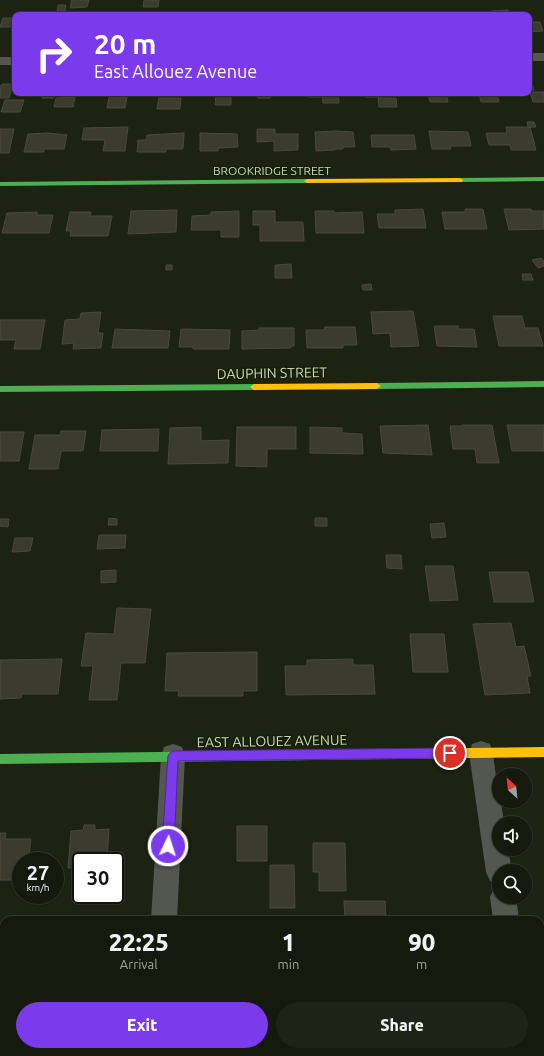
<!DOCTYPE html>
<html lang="en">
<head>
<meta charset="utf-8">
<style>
  :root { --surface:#161a0e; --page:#1f2317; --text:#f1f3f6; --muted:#9ea19e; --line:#35382e; --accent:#7c3aed }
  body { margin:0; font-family:Ubuntu,sans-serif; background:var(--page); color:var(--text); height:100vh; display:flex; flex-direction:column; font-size:15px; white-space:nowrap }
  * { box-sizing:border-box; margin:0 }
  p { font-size:13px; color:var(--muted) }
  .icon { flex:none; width:22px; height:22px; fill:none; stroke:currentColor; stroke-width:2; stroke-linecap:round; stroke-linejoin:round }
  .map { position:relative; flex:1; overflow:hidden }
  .details { position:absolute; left:0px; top:916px; width:544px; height:140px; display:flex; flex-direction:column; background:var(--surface); border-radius:12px 12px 0 0; box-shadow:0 1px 3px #0004,0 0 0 1px var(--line) }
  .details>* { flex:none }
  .banner { position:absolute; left:12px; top:12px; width:520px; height:84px; border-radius:8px; box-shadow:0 1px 3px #0004,0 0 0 1px var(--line); background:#7c3aed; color:#fff; overflow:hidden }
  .needle { width:26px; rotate:333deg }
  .controls { position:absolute; left:492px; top:768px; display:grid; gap:8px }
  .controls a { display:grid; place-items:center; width:40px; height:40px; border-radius:50%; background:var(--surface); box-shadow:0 1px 3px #0004,0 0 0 1px var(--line); font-size:20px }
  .speed { position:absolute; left:12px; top:852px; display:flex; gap:8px; font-size:20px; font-weight:700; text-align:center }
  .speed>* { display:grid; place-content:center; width:52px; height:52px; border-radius:50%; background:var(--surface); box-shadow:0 1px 3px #0004,0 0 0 1px var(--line); line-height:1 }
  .speed small { font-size:10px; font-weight:400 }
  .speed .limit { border:2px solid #111; border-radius:6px; background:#fff; color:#111 }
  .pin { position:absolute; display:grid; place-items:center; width:34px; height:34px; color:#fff; margin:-17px; border:2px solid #fff; border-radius:50%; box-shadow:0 1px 4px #0007 }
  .me { position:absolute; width:44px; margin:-22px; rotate:4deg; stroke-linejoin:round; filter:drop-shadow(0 0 3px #0008) }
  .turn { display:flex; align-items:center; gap:14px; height:84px; padding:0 16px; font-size:18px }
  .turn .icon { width:52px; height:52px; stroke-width:2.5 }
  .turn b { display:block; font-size:28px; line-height:34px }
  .eta { display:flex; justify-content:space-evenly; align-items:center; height:68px; text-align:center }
  .eta b { font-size:24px; font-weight:800; line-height:28px }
  .primary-button { display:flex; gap:8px; margin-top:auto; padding:8px 16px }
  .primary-button a { flex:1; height:46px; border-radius:24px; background:var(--accent); color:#fff; font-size:16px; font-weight:800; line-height:46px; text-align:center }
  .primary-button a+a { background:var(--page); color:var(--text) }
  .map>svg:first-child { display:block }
  .building { fill:#3b3b2e; stroke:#4a483b }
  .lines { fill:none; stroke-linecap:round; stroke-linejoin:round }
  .street { fill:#535750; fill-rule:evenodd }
  .fast { fill:#4caf50; fill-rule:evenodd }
  .slow { fill:#ffc107; fill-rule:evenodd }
  .route { fill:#7c3aed; stroke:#51269a }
  .labels { text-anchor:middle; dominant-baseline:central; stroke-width:3; stroke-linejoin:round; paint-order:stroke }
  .far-street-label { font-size:12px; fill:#ccd5c3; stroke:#152003 }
  .street-label { font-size:14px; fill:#ccd5c3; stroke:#152003 }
</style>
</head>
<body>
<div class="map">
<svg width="544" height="1056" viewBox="0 0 544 1056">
  <rect width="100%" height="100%" fill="#1d2313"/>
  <!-- building -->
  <path class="building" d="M72 0H89L87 7 70 8Z
    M144 0H159L158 7H143Z
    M58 5H66L65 11H57Z
    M508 10 509 15H493L491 11Z
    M248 12H265V15H248Z
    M3 18H15V27H0Z
    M529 22H540L543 31 529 32Z
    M529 80H531L534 90H529Z
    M2 84H13L9 98H0V87Z
    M530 92H544V102H533Z
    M30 93H59L55 94 54 98H42L43 94Z
    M241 93H271L270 98H258L257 93Z
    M308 93H322L323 97H308Z
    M322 93H338L339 103H323Z
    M365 93H382L383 97H365Z
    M428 93H446L448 102H430Z
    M479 93H497L499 102H481Z
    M216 95H231V105H215Z
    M75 97 73 107H54L56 98Z
    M109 97H127L125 108H107Z
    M159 98H181L180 109H157Z
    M378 98H396L397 107H379Z
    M5 100H24L20 112H1Z
    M527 122H534L536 127H528Z
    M128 127 125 151H103L105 140H82L84 128Z
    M506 127H530L536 150H511L510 145H489L486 133H507Z
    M0 129H14L9 153H0Z
    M257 129H275V134H298V150L274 151V141L257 142Z
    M335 131 353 132 355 147H343V149H335V150L316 151 315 132Z
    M429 131 468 132 471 146H450L451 149H432Z
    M48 133 67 135 64 149H44V152H24L28 134Z
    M184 133 183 149H166V152H137L138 140H146L147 135Z
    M200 133 237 134 238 147 218 148V151H200Z
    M371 135H414L416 149 391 150 390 147H372Z
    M423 209 426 228H379L377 214H395V210Z
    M465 209H483L487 229H445L442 212H465Z
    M504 209H531L532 211H544V229L509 230Z
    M177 210 176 232 128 234 131 211Z
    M239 211V237H221V230H191L192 216 211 215V212Z
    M253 211H275V222H303L304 241H260V225H253Z
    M315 211H334L335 213 362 212 364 233H316Z
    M37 212V215H53L49 233H2L7 213Z
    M70 212H91L90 216H112L108 236H70L71 231H66Z
    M541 258 544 261V266L538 268 532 260Z
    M291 264 292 278H275V265Z
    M166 265H172V270H166Z
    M522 274H531L533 280H523Z
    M371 284 372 290H363L362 285Z
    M413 311 419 346 391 347 390 333 373 334 371 312Z
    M101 312 98 333H103L101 348 73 349 74 343 62 344 65 320 80 319 81 313Z
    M493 316H522L525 328H538L543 346H499Z
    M0 320H45L40 349H14L16 340H0Z
    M434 326H458V329H474L477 347 437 346Z
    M325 327H355L357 345H343V348H307L306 330H324Z
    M259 328H294V346H291V348L242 349V331L259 330Z
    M115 329 170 331 168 348H112Z
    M181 329 230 330 229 349H193V347H179Z
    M428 425 432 455 383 453 380 426Z
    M462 425H492L499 463H477L475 449H453L450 426H462Z
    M507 425H544V451H512Z
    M201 427V441L229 440 228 463 168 464 170 428Z
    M237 427H296V449H267V467L236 466Z
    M310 427 342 428V433L362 434 363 454 310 453Z
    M159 429 158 451H100L102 430Z
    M61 431H86L83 451H61L58 469H29L35 435H60Z
    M0 432H24L19 461H0Z
    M109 518 117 519V525H108Z
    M315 518H327V526H315Z
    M0 519H9L8 527 0 526Z
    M444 523 446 537 432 538 430 524Z
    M99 535H126L125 548 97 549Z
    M15 538H33L30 551 12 552Z
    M386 555H401L402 569 387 568Z
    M425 566H453L458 600 430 601Z
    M116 570V582L101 583V571Z
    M489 572H528L534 602H494Z
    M117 608 151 609 145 663H121L117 700H89L93 666H81L86 633 114 634Z
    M511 623 516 647 524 646 531 676H527L530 693 485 695 473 624Z
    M410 634H444L448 672H413Z
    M257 652V691H243V696H178L179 691H165L167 653Z
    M62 659 58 694H22L21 698 0 699V660Z
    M353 659V665H373L375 694 286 695 285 666H307V660Z
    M84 825H95V830L109 829 107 859 120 858 117 897 85 898V895H115V861H81V867L68 868 71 831 83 830Z
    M237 826H267V861H237Z
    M0 833H6L5 839H31L28 861H21V880H0Z
    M313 843H345L346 891H319V872H313Z
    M270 865H294L295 908H270Z
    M344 901H385L386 920H345Z
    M0 976H4V1052H23V1056H0Z
    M371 1052H429V1056H371Z"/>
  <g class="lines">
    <!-- street -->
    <path class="street" d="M529 53H544V61H529Z
      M0 57H15V65H0Z
      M481 741 490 744 493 753 499 801H501L504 823H499V849H508L512 871H499V885L490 881 486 872 469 753 472 744Z
      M173 744 182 747 185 756 177 920H151L161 756 164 747Z
      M499 885V897H516L519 920H493L490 897 494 888Z
      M540 1051 541 1056H511V1052Z
      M113 1052H143L142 1056H112Z"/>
    <!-- fast -->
    <path class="fast" d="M544 177V181L460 182 457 180 460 178Z
      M307 179H309V183L0 186V182Z
      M544 381V387L377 389 373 386 377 383Z
      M254 384 258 387 254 390 0 392V386Z
      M397 749 401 750 402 754 401 758 397 759 0 764V754Z"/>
    <!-- slow -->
    <path class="slow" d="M460 178 463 180 462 182 307 183 304 181 307 179Z
      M377 383 381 386 377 389 254 390 250 387 254 384Z
      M544 747V757L397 759 393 758 392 754 393 750 397 749Z"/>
  </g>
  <!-- route -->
  <path class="route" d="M450 748 454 749 456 753 454 757 450 758 178 761 174 846 172 850 168 852 164 850 162 846 168 756 170 753 173 751Z"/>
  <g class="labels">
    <!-- far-street labels -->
    <g class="far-street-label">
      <text x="272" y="170">BROOKRIDGE STREET</text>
    </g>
    <!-- street labels -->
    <g class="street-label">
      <text transform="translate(272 373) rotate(-1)">DAUPHIN STREET</text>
      <text transform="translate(272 741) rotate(-1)">EAST ALLOUEZ AVENUE</text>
    </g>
  </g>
</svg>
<div class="controls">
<a><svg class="needle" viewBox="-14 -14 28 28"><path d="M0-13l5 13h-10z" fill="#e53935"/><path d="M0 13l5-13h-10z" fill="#9ea19e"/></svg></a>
<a><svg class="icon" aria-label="sound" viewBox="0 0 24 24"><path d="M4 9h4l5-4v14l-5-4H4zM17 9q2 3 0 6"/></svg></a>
<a><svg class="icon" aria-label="search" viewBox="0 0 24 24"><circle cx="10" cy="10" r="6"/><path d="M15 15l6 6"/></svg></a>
</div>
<div class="speed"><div>27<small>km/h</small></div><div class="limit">30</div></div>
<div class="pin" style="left:450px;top:753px;background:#d93025"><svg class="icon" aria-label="arrive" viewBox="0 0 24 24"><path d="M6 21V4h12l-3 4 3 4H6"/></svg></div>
<svg class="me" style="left:168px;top:846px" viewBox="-20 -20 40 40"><circle r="17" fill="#7c3aed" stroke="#fff" stroke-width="3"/><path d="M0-11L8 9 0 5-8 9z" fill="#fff"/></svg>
<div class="banner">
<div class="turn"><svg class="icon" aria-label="right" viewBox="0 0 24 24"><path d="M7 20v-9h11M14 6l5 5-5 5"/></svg><div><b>20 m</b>East Allouez Avenue</div></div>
</div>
<section class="details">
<div class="eta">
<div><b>22:25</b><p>Arrival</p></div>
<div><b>1</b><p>min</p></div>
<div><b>90</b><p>m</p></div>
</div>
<div class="primary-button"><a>Exit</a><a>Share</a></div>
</section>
</div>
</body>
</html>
